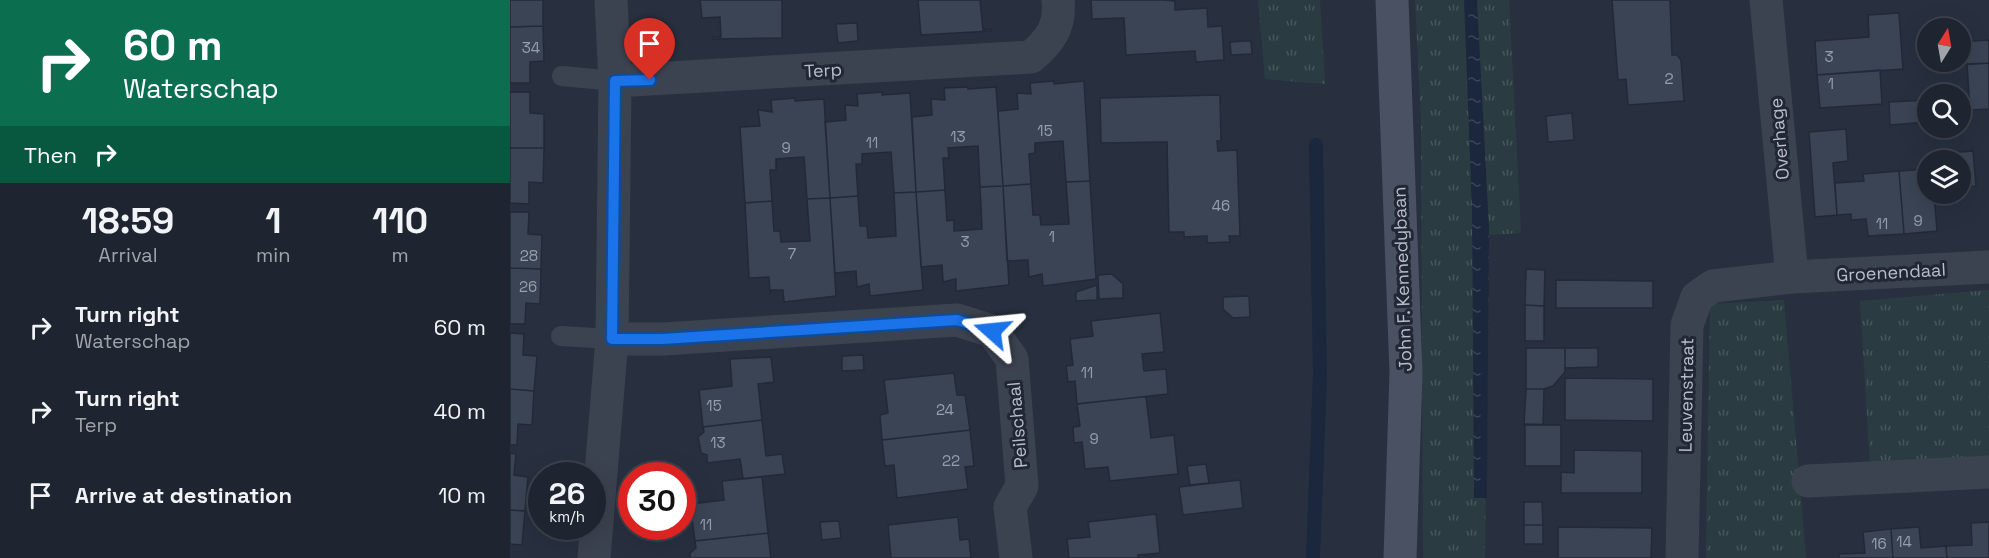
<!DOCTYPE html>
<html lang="en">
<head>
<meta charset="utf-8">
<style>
  :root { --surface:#1e2430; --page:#2b303c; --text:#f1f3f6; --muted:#a1a4ab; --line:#3c414c }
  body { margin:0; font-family:"Space Grotesk",sans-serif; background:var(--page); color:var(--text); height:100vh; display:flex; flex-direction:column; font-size:22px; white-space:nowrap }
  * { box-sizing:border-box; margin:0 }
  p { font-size:20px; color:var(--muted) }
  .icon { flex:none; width:33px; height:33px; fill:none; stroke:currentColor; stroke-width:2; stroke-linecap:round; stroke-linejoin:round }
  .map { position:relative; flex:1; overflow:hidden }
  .details { display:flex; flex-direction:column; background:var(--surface); width:510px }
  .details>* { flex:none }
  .top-card { background:#0b6e4f; color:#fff; overflow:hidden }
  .needle { width:39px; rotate:11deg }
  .buttons { position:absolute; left:1407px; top:18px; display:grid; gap:12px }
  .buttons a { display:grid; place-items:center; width:54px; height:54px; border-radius:50%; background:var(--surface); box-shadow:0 6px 24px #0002,0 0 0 2px var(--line); font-size:30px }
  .speed { position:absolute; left:18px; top:462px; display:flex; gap:12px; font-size:30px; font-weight:700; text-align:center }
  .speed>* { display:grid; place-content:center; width:78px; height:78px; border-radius:50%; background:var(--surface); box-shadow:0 6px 24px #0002,0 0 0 2px var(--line); line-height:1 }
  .speed small { font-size:15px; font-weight:400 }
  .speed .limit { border:9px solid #d22; background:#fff; color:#111 }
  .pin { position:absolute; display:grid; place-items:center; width:51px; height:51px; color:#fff; margin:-62px -26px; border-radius:50% 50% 50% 0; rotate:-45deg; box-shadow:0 0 6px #0007 }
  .pin .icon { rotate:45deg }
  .me { position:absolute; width:66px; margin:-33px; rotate:288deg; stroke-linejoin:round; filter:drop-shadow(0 0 4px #0008) }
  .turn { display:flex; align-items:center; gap:21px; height:126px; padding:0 24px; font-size:27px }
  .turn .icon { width:78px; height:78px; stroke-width:2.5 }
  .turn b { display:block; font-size:42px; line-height:51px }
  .then { display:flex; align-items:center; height:57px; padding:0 24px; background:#0003; gap:12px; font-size:22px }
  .eta { display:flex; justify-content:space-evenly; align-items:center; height:102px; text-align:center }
  .eta b { font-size:36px; font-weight:600; line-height:42px }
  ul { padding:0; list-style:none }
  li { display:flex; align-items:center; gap:18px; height:84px; padding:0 24px }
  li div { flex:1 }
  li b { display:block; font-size:22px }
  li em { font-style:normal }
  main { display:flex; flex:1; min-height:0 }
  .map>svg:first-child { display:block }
  .grass { fill:url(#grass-tufts) }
  .water { fill:url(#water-ripples) }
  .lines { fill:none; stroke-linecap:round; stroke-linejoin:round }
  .stream { stroke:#1b273d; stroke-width:14 }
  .building { fill:#3a4455; stroke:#232937; stroke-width:1.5 }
  .lane { stroke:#3c4350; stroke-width:20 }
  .street { stroke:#3c4350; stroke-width:33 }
  .secondary { stroke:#4a5162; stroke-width:33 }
  .route-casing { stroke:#114b97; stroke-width:15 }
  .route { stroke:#1a73e8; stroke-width:10 }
  .labels { text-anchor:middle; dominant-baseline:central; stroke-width:6; stroke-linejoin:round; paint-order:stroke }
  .number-label { font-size:15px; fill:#979eab }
  .street-label { font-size:18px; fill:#b9beca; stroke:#212735 }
</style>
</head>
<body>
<main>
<section class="details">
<div class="top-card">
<div class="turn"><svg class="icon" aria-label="right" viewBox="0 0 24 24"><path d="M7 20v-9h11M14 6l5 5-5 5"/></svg><div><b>60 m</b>Waterschap</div></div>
<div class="then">Then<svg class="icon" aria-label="right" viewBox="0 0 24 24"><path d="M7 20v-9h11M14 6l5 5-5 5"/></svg></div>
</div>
<div class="eta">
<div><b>18:59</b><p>Arrival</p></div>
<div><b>1</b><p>min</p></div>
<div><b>110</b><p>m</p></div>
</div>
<ul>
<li><svg class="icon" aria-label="right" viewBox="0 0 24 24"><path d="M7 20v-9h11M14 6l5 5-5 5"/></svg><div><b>Turn right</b><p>Waterschap</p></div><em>60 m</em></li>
<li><svg class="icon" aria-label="right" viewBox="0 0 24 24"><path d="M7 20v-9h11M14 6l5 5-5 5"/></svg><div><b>Turn right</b><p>Terp</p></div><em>40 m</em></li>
<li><svg class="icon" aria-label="arrive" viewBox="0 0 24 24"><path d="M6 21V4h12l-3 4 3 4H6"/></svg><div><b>Arrive at destination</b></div><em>10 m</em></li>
</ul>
</section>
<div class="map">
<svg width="1479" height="558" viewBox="0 0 1479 558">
  <defs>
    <pattern id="grass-tufts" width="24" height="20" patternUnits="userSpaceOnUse" patternTransform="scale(1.5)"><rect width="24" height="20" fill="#2a3c41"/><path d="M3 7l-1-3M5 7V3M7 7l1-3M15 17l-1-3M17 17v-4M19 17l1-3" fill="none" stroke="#47565b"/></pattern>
    <pattern id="water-ripples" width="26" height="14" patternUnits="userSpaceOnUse" patternTransform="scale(1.5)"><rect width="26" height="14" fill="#1b273d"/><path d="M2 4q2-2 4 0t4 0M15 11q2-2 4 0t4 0" fill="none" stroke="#3a4558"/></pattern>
  </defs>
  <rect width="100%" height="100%" fill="#283040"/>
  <!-- grass -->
  <path class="grass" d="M748 0H810L815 84 755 79Z
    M905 0H999L1011 233 978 235 975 558H913L911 118Z
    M1479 290V457L1360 465 1350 301Z
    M1274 300 1296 558H1196L1200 304Z"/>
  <!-- water -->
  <path class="water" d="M954 0H967L979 228 977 498H964L962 210Z"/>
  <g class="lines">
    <!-- stream -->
    <path class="stream" d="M803 558 810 375 806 145"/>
  </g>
  <!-- building -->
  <path class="building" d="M0 0H33V26L0 27Z
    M190 0H272V38L203 39V37H211L210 17 192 18Z
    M408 0H470L473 30 481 29V31L411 35Z
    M581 0H654L665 1V10L697 8 698 27 712 26 714 60 686 62 685 51 616 55 614 18 582 19Z
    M1102 0H1160L1162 55H1167L1171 60 1174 101 1118 105 1116 79 1108 80Z
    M1389 13 1393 69 1307 75 1305 41 1359 37 1358 15Z
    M347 23 348 41 328 43 326 24Z
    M33 26 34 61 20 62V83H0V27Z
    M1479 40V63L1451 65 1450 42Z
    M735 41H741L742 54 721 55 720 42Z
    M1479 63V109L1460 110 1457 64Z
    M1370 70 1372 104 1310 108 1307 75Z
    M544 81V84L574 81 580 181 556 182 553 141 525 143V153L519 154 521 184 493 186 488 111 508 109 507 93 521 94 520 83Z
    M458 87V89L486 87 493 186 470 187 468 146 438 148 439 158H433L435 190 406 192 402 117 422 115 421 99 435 100 434 88Z
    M0 92H20V113L34 114V148H0Z
    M372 92V95L400 93 406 192 384 193 381 152 352 154V164H346L348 196 320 198 315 122 336 120 335 105 348 106 347 94Z
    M710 95 711 141H707L708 151 727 150 730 236H719L720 242 697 243V236L674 237V232H659L657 142 591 143 590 98Z
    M285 98V101L314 99 320 198 297 199 294 157 266 159V170H260L262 201 235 203 230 127 250 126 248 110 262 112 261 100Z
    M1418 100V122L1380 125 1379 102Z
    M1062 113 1064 140 1038 142 1036 116Z
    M1336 129 1338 161 1323 163 1327 215 1305 217 1299 132Z
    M0 148H34L33 183 19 182V204L0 203Z
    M1463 151 1466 186 1450 187V160H1437L1436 153Z
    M1418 169V194H1424L1427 231 1394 234 1389 171Z
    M1389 171 1394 234 1358 236 1356 219 1341 220V214L1327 215 1325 183 1354 181 1353 174Z
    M580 181 586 279 533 286 532 274 519 277 518 260 497 261 493 186 521 184 523 215H530L531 225 559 224 556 182Z
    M493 186 499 285 446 291V279L433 282 432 265 411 267 406 192 435 190 437 221 444 220V231L472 229 470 187Z
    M406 192 413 290 360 296 359 284 347 287 346 271 325 273 320 198 348 196 350 226H357L358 238 386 236 384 193Z
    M320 198 326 296 274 302 273 290H262L260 293 259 277 239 278 235 203 262 201 264 231H270L271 242 300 241 297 199Z
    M0 212H19L18 234 32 235 31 269 0 268Z
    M0 268 31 269 30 304 16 303 15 324H0Z
    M1016 269 1035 270 1034 306 1015 305Z
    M602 274 613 284V298L589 299 588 275Z
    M1046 280 1143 281V308H1046Z
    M587 285V300L566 301V292Z
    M739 296 740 317 723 318 713 309V297Z
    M1015 305 1034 306V341H1015Z
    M650 313 654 352 632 354 634 371 656 369 658 394 567 404 565 381 558 382 556 366 563 365 560 339 583 336 581 321Z
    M0 333 14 334 13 355 27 356 24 391 0 389Z
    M1016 348H1055V372L1043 386 1034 389H1016Z
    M1055 348H1088V367L1055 368Z
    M353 355 354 370 332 371V356Z
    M261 357 264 382 248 384 252 420 193 427 189 390 222 386 220 359Z
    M444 373 447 395H455L460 430 372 440 370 415 378 413 374 380Z
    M1055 378 1143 379V421L1055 420Z
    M0 389 24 391 22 425 8 424 7 445H0Z
    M1016 389H1034L1033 425H1014Z
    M658 394 636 397 641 438 664 435 668 474 600 481 598 467 575 469 572 442 564 443 563 427 570 426 567 404Z
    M252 420 256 456 272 454 275 474 212 481 233 478 230 459 197 463V455L191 453 188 437 194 432 193 427Z
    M1015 424 1051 425V466H1015Z
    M460 430 464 466 455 467 458 489 387 498 384 465 375 466 372 440Z
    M1064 450 1132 451V493H1051V472L1064 473Z
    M0 453 6 454 4 475 18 477 15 511 0 510Z
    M696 464 699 483 680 485 677 466Z
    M252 477 258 533 185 541 180 504 214 500 212 481Z
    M730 480 733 508 673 515 669 487Z
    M1014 502H1032L1033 525H1014Z
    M0 510 15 511 12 545 0 544Z
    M646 514 650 553 628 555V558H559L557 539 580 537 578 522Z
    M448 517 450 540 459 539 461 558H381L378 525Z
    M329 521 331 538 312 540 310 522Z
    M1479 522V558H1437L1436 546 1462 545 1461 523Z
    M1014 525H1033V544H1014Z
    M1048 527 1142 528 1141 558H1048Z
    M1409 527 1411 548 1436 546 1437 558H1383L1381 529Z
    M1381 529 1383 558H1329V554L1355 553 1353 532Z
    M258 533 261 558H180V553L186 548 185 541Z"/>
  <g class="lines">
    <!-- lane -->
    <path class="lane" d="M52 76 105 81
      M51 336 102 339"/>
    <!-- street -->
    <path class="street" d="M1256 0 1282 277
      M105 81 521 57C540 41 551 26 548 0
      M102 339H154L447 320 482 331 502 359 512 486 500 507 506 558
      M1298 481 1479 472
      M84 558 102 339 105 81 101 0
      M1172 558 1177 325 1187 297 1203 286 1282 277 1479 267"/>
    <!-- secondary -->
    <path class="secondary" d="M882 0 896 373 890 558"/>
  </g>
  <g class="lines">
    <defs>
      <path id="route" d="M140 80 105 81 102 339H153L447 320 482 331"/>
    </defs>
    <!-- route casing -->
    <use href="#route" class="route-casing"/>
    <!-- route -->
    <use href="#route" class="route"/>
  </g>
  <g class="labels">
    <!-- number labels -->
    <g class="number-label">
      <text x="21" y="47">34</text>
      <text x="1319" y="56">3</text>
      <text x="1159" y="78">2</text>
      <text x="1321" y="83">1</text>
      <text x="535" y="130">15</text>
      <text x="448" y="136">13</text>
      <text x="362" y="142">11</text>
      <text x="276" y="147">9</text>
      <text x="711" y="205">46</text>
      <text x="1408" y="220">9</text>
      <text x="1372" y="223">11</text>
      <text x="542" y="236">1</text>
      <text x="455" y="241">3</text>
      <text x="282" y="253">7</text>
      <text x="19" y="255">28</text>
      <text x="18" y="286">26</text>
      <text x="577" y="372">11</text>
      <text x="204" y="405">15</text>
      <text x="435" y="409">24</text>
      <text x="584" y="438">9</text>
      <text x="208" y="442">13</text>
      <text x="441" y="460">22</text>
      <text x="196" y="524">11</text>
      <text x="1394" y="541">14</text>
      <text x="1369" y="543">16</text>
    </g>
    <!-- street labels -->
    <g class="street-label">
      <text transform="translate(313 70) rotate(-3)">Terp</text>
      <text transform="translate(1269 139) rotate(-95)">Overhage</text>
      <text transform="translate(1381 272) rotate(-3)">Groenendaal</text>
      <text transform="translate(892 279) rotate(-92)">John F. Kennedybaan</text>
      <text transform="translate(1176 395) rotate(-89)">Leuvenstraat</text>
      <text transform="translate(507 425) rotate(-95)">Peilschaal</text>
    </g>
  </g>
</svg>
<div class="buttons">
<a><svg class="needle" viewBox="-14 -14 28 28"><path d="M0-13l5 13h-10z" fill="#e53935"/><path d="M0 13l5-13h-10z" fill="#a1a4ab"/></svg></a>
<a><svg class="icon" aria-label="search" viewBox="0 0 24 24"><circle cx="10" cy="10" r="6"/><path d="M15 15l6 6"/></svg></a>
<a><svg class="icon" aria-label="layers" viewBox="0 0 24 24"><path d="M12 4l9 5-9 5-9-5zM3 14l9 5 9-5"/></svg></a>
</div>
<div class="speed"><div>26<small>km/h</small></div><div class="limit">30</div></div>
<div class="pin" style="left:140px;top:80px;background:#d93025"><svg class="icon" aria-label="arrive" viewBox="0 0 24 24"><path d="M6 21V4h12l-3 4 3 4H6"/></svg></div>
<svg class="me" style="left:482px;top:331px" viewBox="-20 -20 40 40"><path d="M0-17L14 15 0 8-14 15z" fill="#1a73e8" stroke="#fff" stroke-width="4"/></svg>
</div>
</main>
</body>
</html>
